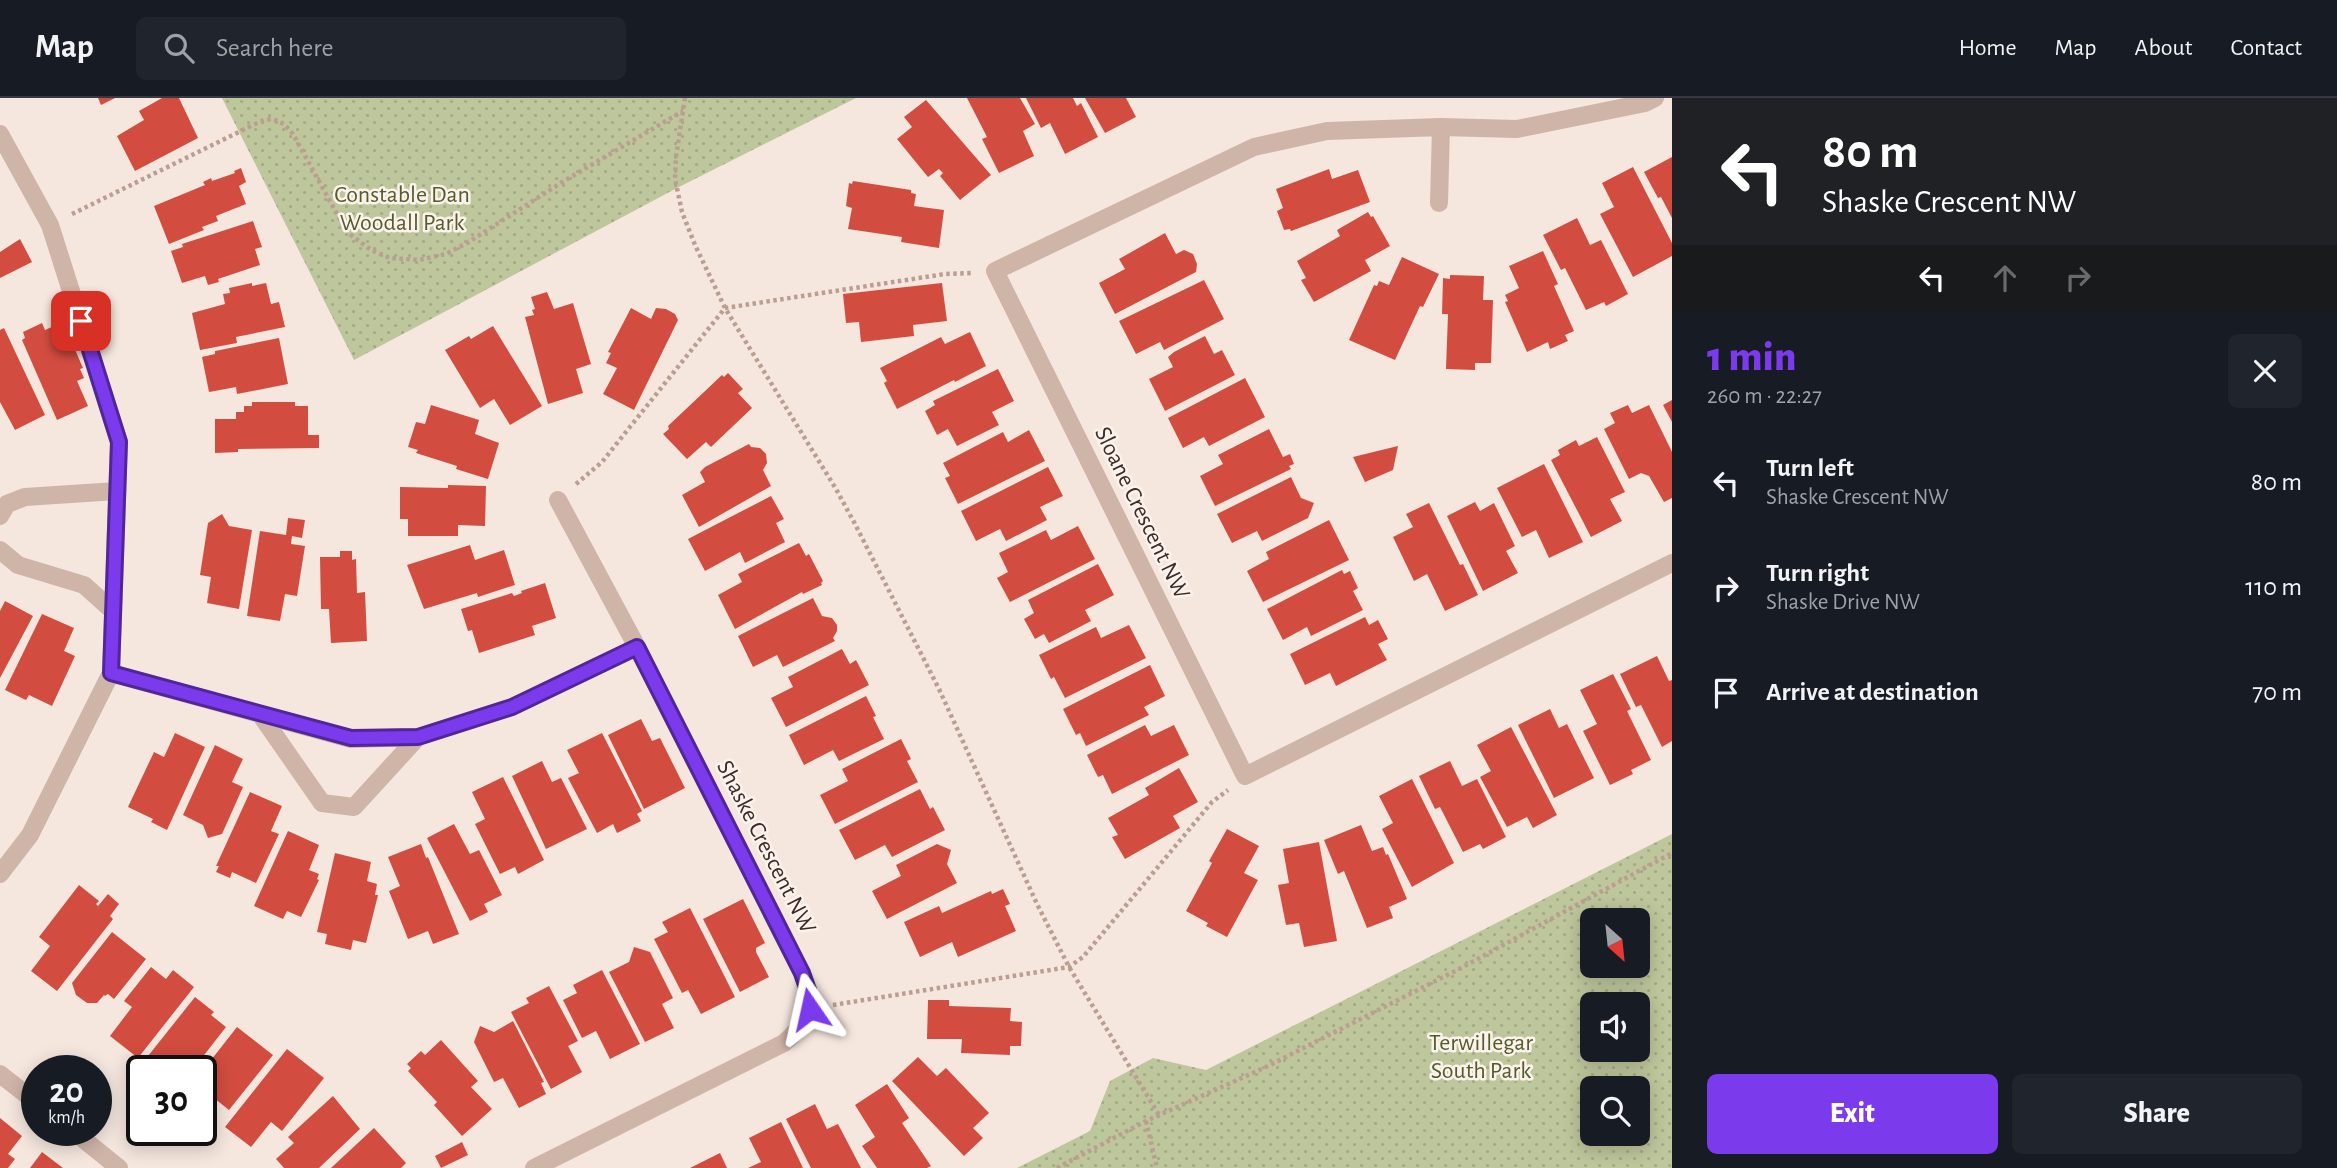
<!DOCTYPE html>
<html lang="en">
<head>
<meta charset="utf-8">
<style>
  :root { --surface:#171b24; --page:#20242c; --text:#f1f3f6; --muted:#9ea1a6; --line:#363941; --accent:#7c3aed }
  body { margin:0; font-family:"Alegreya Sans",sans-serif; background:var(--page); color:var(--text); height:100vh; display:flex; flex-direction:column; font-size:26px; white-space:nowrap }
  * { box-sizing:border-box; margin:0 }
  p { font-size:23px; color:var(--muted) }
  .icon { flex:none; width:38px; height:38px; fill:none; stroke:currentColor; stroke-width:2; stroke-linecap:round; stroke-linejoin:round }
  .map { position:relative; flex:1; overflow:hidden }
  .sheet { display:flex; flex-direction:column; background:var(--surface); width:665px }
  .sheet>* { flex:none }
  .hud { background:#202124; color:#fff; overflow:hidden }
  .needle { width:46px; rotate:153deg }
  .buttons { position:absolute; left:1580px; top:810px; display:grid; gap:14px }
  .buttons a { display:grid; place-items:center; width:70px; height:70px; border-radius:10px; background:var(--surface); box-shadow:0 4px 18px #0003; font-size:35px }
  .speed { position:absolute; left:21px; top:957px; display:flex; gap:14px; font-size:35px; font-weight:700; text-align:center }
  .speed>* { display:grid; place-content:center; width:91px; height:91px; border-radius:50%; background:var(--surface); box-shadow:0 4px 18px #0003; line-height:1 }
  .speed small { font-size:18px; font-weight:400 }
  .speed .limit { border:4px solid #111; border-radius:10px; background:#fff; color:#111 }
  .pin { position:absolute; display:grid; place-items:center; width:60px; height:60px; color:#fff; margin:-30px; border-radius:14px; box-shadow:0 4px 10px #0006 }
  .me { position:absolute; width:77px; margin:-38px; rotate:349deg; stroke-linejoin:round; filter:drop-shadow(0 0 5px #0008) }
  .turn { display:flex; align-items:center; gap:24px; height:147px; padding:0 35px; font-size:32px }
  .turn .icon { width:91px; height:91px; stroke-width:2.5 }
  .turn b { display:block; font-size:49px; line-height:60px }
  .lanes { display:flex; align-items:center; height:66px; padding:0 35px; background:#0003; justify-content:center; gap:35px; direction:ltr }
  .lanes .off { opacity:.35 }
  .round { display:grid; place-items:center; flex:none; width:74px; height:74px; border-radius:10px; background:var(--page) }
  .headline { display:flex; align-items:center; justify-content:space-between; height:119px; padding:0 35px }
  h1 { font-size:42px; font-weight:800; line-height:52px; color:var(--accent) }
  .cta { display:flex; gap:14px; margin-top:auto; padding:14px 35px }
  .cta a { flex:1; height:80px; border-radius:10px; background:var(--accent); color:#fff; font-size:28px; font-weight:800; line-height:80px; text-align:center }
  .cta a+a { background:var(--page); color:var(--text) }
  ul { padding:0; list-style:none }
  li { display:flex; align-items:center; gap:21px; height:105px; padding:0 35px }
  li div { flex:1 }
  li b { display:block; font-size:26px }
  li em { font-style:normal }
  header { display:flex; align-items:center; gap:42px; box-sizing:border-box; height:98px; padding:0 35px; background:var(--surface); border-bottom:2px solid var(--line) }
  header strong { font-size:33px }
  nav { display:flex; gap:38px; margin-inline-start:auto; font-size:24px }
  .search { width:490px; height:63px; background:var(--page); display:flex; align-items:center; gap:18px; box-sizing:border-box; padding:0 24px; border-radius:10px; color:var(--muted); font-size:26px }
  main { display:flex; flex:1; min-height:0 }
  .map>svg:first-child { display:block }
  .park { fill:url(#park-dots); fill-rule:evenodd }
  .building { fill:#d24d3f }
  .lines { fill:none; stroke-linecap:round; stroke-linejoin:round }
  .path { stroke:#bb9e92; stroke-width:4.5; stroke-dasharray:3.5 3.5; stroke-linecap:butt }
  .minor { stroke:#cfb4a8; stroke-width:18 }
  .route-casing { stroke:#51269a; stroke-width:18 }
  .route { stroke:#7c3aed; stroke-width:12 }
  .labels { text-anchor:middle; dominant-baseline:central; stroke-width:5; stroke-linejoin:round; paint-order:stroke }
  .park-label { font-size:24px; fill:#525d2a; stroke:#fcf2ec }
  .street-label { font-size:24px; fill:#3b2c29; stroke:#fcf2ec }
</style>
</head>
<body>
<header>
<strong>Map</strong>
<div class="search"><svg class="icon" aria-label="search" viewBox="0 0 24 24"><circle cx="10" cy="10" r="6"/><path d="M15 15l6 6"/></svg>Search here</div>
<nav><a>Home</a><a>Map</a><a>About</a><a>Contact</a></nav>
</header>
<main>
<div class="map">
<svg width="1672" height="1070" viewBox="0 0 1672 1070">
  <defs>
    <pattern id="park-dots" width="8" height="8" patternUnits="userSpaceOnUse" patternTransform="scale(1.75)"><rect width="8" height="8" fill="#bec69c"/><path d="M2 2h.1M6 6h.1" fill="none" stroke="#a4aa86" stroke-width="1.8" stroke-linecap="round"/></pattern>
  </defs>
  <rect width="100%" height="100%" fill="#f5e7de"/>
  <!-- park -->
  <path class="park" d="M222 0H856L677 90 354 262Z
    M1672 736V1070H1017L1090 1033 1110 983 1153 960 1206 972ZM1592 822H1638V868H1592ZM1592 906H1638V952H1592ZM1592 990H1638V1036H1592Z"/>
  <!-- building -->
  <path class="building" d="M98 0H115L101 7Z
    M162 0H179L198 40 135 73 117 38 144 22 139 13Z
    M967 0H1020L1035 26 1023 33 1034 58 999 75 982 41 987 39Z
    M1026 0H1073L1077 8 1081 5 1098 39 1065 56 1050 25 1041 30Z
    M1085 0H1126L1136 19 1105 35Z
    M926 2 991 77 960 102 940 78 943 75 939 71 928 79 897 41 912 29 904 19Z
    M1672 59V120L1661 99 1658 100 1644 74Z
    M1633 69 1672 145V158L1633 179 1600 116 1614 109 1602 85Z
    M241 70 246 84 239 88 246 106 216 118 218 123 202 129 204 132 169 146 154 108 205 87 203 84 211 80 212 83 235 75 234 73Z
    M1329 71 1332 81 1358 72 1370 104 1291 133 1290 131 1284 132 1277 113 1283 110 1276 91Z
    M853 83 911 92V95L916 96 914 108 944 112 939 150 901 144 902 139 848 131 852 110 846 108 849 85 852 86Z
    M1368 114 1371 119 1373 118 1390 148 1365 162 1371 173 1314 204 1301 182 1306 180 1297 163 1340 138 1337 132Z
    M1577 120 1590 147 1601 142 1628 196 1606 208 1604 204 1586 212 1565 170 1561 172 1543 137Z
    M253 123 262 149 255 151 260 167 218 181 219 184 208 187 205 178 182 185 171 153 183 149 182 146Z
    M1165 135 1176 156 1184 152 1193 156 1197 166 1196 174 1115 216 1099 185 1125 171 1119 161Z
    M20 141 32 164 0 180V154Z
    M1543 153 1558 186 1554 188 1574 233 1565 237 1568 243 1550 251 1548 244 1527 254 1505 204 1508 203 1505 197 1519 190 1509 168Z
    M1402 159 1439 176 1423 209 1420 208 1395 262 1349 242 1374 187 1377 188 1379 183 1389 187Z
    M1450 177 1484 178 1483 202H1493L1491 265H1475V272L1446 271 1448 216H1442L1443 180 1450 181Z
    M1204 182 1224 221 1164 252 1160 244 1136 256 1119 223Z
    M252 185V188L266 185 271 206 279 204 285 229 236 239 237 245 200 252 192 215 225 206 223 196 230 195 229 190Z
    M942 185 947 223 913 227 914 238 861 244 859 224 846 225 843 196Z
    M547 194 554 211 573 205 591 266 576 271 583 295 548 306 525 219 534 217 532 212 535 211 531 199Z
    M631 210 651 221 656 210 666 211 675 216 678 222 634 312 603 296 617 270 606 265 611 255 608 254Z
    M63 224 83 270 80 271 84 280 77 283 88 308 57 322 22 242 25 240 23 234 42 225 45 232Z
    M493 228 542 308 510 327 494 301 480 310 445 252 469 238 471 241Z
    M4 230 45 317 15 332 0 304V232Z
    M970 234 986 268 955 284 954 282 897 311 884 285 887 283 880 270 941 239 945 246Z
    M1205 238 1214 256 1222 252 1235 277 1165 313 1149 281 1173 269 1168 259 1174 254Z
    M279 240 288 286 237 296 236 289 209 294 202 259 215 256V253Z
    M998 271 1014 303 992 314 999 327 957 348 948 331 937 337 925 313 935 307 933 303Z
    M728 275 743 291 738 295 752 310 711 349 706 344 687 361 663 336 669 331 668 328 722 277 724 279Z
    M1245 280 1265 319 1209 348 1204 339 1183 350 1168 320Z
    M1672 302V324L1663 307Z
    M252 304H295V308H308V337H319V350L238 351V354L215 355V321H236V314H244V308H252Z
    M431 307 479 322 475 336 499 345 488 381 456 371 457 368 416 355 418 352 408 349 416 324 425 326Z
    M1628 307 1632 315 1649 307 1672 354V400L1664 404 1649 378 1641 375 1629 381 1604 331 1615 325 1610 315Z
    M1269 331 1283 359 1290 356 1294 366 1289 368 1291 371 1215 408 1200 378 1223 366 1218 357Z
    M1029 332 1045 363 958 406 945 380 950 378 943 365 1003 334 1008 344Z
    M1597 339 1625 394 1610 401 1622 423 1591 439 1551 362 1560 357 1558 352 1576 342 1579 348Z
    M749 346 751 349 760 350 766 356 767 365 763 372 771 388 699 429 682 397 705 384 700 374 705 369Z
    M1398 348 1393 372 1365 384 1353 359Z
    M1544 366 1583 444 1549 460 1536 432 1522 439 1497 390Z
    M1048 369 1063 398 1040 409 1047 422 1006 443 1000 431 976 443 961 413Z
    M1291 379 1301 400 1314 405 1308 420 1262 443 1257 433 1232 445 1217 416Z
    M448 387 486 388 485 428 458 427V438H408V421H400V389L448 390Z
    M771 398 784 421 776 425 785 444 745 465 740 454 705 473 688 441Z
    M1475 404 1480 413 1494 405 1515 448 1506 453 1518 475 1483 493 1447 418Z
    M1429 405 1460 467 1463 466 1478 497 1445 513 1427 476 1414 483 1393 439 1413 429 1406 416Z
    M222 416 229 428 252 432 239 511 207 505 211 479 200 477 208 425Z
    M288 420 305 422 302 440 292 438 291 446 305 448 297 498 285 496 280 523 247 518 260 433 286 437Z
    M1329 422 1349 462 1263 504 1247 473 1269 461 1266 454Z
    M1078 428 1095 461 1010 504 997 480 1008 474 999 455 1046 432 1051 442Z
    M799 445 806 458 809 456 823 483 821 485 822 487 803 496 802 494 735 531 718 497 742 484 738 476Z
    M470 447 475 462 504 452 515 487 478 499 477 495 424 511 407 467Z
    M340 453H352V462L356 461 357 495 365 494 367 543 331 545 329 511H321L320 459H340Z
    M1098 466 1114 497 1085 512 1091 523 1049 545 1044 536 1035 541 1024 521 1034 515 1028 502Z
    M1342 472 1344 476 1350 473 1358 490 1353 493 1363 512 1311 538 1307 529 1283 542 1267 511Z
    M545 485 556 520 532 528 535 537 479 555 472 532 468 533 461 511 512 495 514 498 522 495 521 493Z
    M813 500 822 518 832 520 837 527V533L833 540 835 543 783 569 777 557 753 569 738 538Z
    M5 503 33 518 0 580V513Z
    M42 516 74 530 64 553 75 558 52 608 29 597 26 602 5 592Z
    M1365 519 1369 527 1378 522 1388 541 1378 546 1387 562 1336 588 1330 575 1305 587 1290 556Z
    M1129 527 1146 560 1065 600 1054 579 1051 581 1039 557 1096 529 1101 540Z
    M842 551 850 566 856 562 869 587 786 629 771 600 793 589 788 579Z
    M1657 558 1669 583 1672 582V643L1662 649 1641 607 1636 609 1620 576Z
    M1150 567 1165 598 1144 609 1149 617 1086 648 1080 635 1076 637 1063 611Z
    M1613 576 1631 611 1627 613 1651 662 1631 672 1633 676 1610 687 1583 633 1597 626 1580 592Z
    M866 598 876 618 873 619 884 641 839 663 833 652 804 667 789 637Z
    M1550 611 1559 630 1567 626 1594 680 1554 700 1518 627Z
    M641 621 652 643 660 640 685 690 644 711 608 637Z
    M1145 627 1151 638 1174 627 1189 657 1112 696 1103 677 1098 679 1087 657Z
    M1511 629 1557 717 1533 730 1527 719 1507 729 1480 679 1491 673 1477 647Z
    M175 635 205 649 167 732 151 724 153 721 128 709 154 654 164 659Z
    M602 635 642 713 637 716 641 723 617 735 613 726 597 735 568 680 579 675 567 652Z
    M901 641 911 661 907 663 918 684 835 726 820 697 848 683 842 671Z
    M215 647 243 661 232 684 243 689 222 736 208 740 203 727 183 717Z
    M542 663 552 684 561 680 587 731 546 751 512 678Z
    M1450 663 1462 688 1477 681 1506 739 1483 751 1480 746 1463 754 1440 709 1435 711 1419 678Z
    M1179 670 1198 704 1173 718 1180 730 1125 761 1112 739 1118 737 1108 720 1149 697 1145 690Z
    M503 679 544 762 518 776 515 769 500 776 475 726 485 721 472 694Z
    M1412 681 1454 765 1412 789 1382 731 1393 725 1379 698Z
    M920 691 930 711 933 709 945 732 892 759 885 747 855 762 839 732Z
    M250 694 282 708 271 733 279 736 256 785 232 774 230 780 216 774 219 768H216Z
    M454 726 470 756 479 752 502 797 484 806 488 814 470 823 427 740Z
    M1361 727 1372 753 1383 749 1386 757 1388 756 1407 801 1389 809 1393 820 1367 830 1344 773 1338 776 1324 742Z
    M1227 731 1259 748 1244 775 1258 782 1227 839 1206 828 1208 825 1186 813 1212 765 1209 763Z
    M288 733 319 747 309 772 319 776 317 781 319 782 301 819 287 813 283 821 254 808Z
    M1319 744 1337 843 1304 849 1299 825 1286 827 1278 787 1289 785 1283 751Z
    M421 746 426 760 428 759 459 836 433 846 428 833 408 841 389 793 400 788 388 759Z
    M937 746 951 752 947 766 957 785 887 821 872 793 901 778 896 767Z
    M335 755 371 764 367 783 377 786 375 797H378L366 845 353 842 351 852 325 846 327 836 317 834Z
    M79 787 99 803 96 806 98 808 108 796 119 806 110 818 113 821 57 893 31 873 50 848 39 839Z
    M1003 791 1010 806 1005 808 1016 833 958 859 952 844 920 859 904 824 939 808 942 815 991 793 992 796Z
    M743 801 765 845 756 850V854L769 879 740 894 703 821Z
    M690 810 735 899 701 916 688 892 682 895 654 841 668 834 662 824Z
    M112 834 146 861 114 901 108 896 105 898 104 897 97 905H87L76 897 72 885Z
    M634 849 650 854 673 900 662 906 674 930 645 944 609 874 629 864Z
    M151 869 166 881 173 872 194 889 138 960 110 938 132 909 124 903Z
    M602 872 640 946 610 961 596 933 582 940 563 902 577 895 573 887Z
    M549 888 578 943 568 948 582 974 551 991 511 914 529 905 526 900Z
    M195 899 214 914 211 917 226 929 194 970 188 965 181 973H166L148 958Z
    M928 902H949V908L1011 910 1010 923 1022 924 1021 948H1010V957L961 955 962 941H927Z
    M513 923 544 984 541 985 546 996 519 1010 503 980 494 984 474 944 480 928 494 934Z
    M237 929 273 957 229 1012 214 1000 216 997 204 987 212 976 204 971Z
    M441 942 478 983 471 989 492 1011 462 1038 434 1007 437 1004 408 973 411 970 407 966 421 953 425 957Z
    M287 951 324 980 282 1033 271 1024 251 1049 225 1029Z
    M918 959 937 978 946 970 989 1015 973 1030 983 1040 964 1058 892 983Z
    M887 986 909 1020 902 1025 931 1068 927 1070H877L862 1048 875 1039 855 1007Z
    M333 998 360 1031 319 1070H284L276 1061 294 1045 288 1039Z
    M815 1006 827 1031 838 1026 861 1070H811L786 1021Z
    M0 1020 22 1038 8 1056 15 1061 8 1070H0Z
    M781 1024 803 1070H748L761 1064 749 1040Z
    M374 1030 406 1065 401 1070H331Z
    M462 1044 468 1057 441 1070 435 1058Z
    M42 1054 63 1070H30Z
    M720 1055 727 1070H690Z"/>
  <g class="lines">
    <!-- path -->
    <path class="path" d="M685 0 676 59 675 81 682 114 695 147 725 210 836 391 855 426 939 591 1037 806 1069 869 1159 1017
      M72 116 251 28 264 22 273 21 284 26 293 36 343 127 351 137 371 152 390 160 419 162 446 156 467 145 564 83 683 13
      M576 386 602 364 725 210 945 176 973 175
      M833 907 1069 869 1083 859 1212 704 1228 692
      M1146 1023 1157 1070
      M1057 1070 1146 1023 1264 970 1461 870 1672 755"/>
    <!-- minor -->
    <path class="minor" d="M1655 0 1645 5 1517 31 1441 29 1327 33 1254 49 995 173 1245 678 1672 465
      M0 36 50 127 119 344 111 575 30 737 0 776
      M1439 105 1441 29
      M0 418 7 406 25 399 117 393
      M0 452 18 467 84 487 113 513
      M111 575 351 641 418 639 512 609 637 549
      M260 616 322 705 354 709 418 639
      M0 976 37 1005
      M72 1032 119 1070
      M534 1070 784 945C811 921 814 910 802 875L637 549 558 402"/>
  </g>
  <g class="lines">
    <defs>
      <path id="route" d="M81 223 119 344 111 575 351 640 418 639 512 609 637 549 802 875 808 892 810 911"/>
    </defs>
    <!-- route casing -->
    <use href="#route" class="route-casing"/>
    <!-- route -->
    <use href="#route" class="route"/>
  </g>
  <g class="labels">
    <!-- park labels -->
    <g class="park-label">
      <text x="402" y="97">Constable Dan<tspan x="402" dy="28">Woodall Park</tspan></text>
      <text x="1481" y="945">Terwillegar<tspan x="1481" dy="28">South Park</tspan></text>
    </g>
    <!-- street labels -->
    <g class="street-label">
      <text transform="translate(1142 415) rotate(64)">Sloane Crescent NW</text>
      <text transform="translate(766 749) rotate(63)">Shaske Crescent NW</text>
    </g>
  </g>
</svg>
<div class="buttons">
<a><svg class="needle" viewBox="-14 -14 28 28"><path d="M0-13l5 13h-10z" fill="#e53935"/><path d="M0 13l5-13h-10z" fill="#9ea1a6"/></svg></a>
<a><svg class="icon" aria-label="sound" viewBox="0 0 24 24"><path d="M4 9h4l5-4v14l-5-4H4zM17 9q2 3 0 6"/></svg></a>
<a><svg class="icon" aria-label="search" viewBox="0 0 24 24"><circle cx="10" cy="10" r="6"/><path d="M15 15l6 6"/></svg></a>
</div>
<div class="speed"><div>20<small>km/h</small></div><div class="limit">30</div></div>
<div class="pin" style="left:81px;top:223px;background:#d93025"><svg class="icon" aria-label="arrive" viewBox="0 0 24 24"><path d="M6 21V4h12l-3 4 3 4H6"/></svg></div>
<svg class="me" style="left:810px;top:911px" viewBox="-20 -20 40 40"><path d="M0-17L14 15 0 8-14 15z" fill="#7c3aed" stroke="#fff" stroke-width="4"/></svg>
</div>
<section class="sheet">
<div class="hud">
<div class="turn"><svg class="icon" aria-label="left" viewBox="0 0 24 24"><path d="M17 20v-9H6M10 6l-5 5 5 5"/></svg><div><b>80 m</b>Shaske Crescent NW</div></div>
<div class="lanes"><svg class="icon" aria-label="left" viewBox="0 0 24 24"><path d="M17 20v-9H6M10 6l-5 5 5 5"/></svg><svg class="icon off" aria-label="ahead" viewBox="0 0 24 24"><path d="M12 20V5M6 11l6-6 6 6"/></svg><svg class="icon off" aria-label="right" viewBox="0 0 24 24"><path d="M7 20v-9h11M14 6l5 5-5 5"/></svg></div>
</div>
<div class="headline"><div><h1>1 min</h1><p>260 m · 22:27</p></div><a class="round"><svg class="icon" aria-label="close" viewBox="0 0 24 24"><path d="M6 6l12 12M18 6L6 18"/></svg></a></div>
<ul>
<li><svg class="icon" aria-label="left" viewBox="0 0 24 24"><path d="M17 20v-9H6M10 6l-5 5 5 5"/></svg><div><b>Turn left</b><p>Shaske Crescent NW</p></div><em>80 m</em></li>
<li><svg class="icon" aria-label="right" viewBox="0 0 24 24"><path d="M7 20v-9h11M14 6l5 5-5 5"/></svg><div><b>Turn right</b><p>Shaske Drive NW</p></div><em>110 m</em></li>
<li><svg class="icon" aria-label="arrive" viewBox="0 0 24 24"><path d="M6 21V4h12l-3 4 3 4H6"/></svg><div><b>Arrive at destination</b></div><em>70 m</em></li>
</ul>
<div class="cta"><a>Exit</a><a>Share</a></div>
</section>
</main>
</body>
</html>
